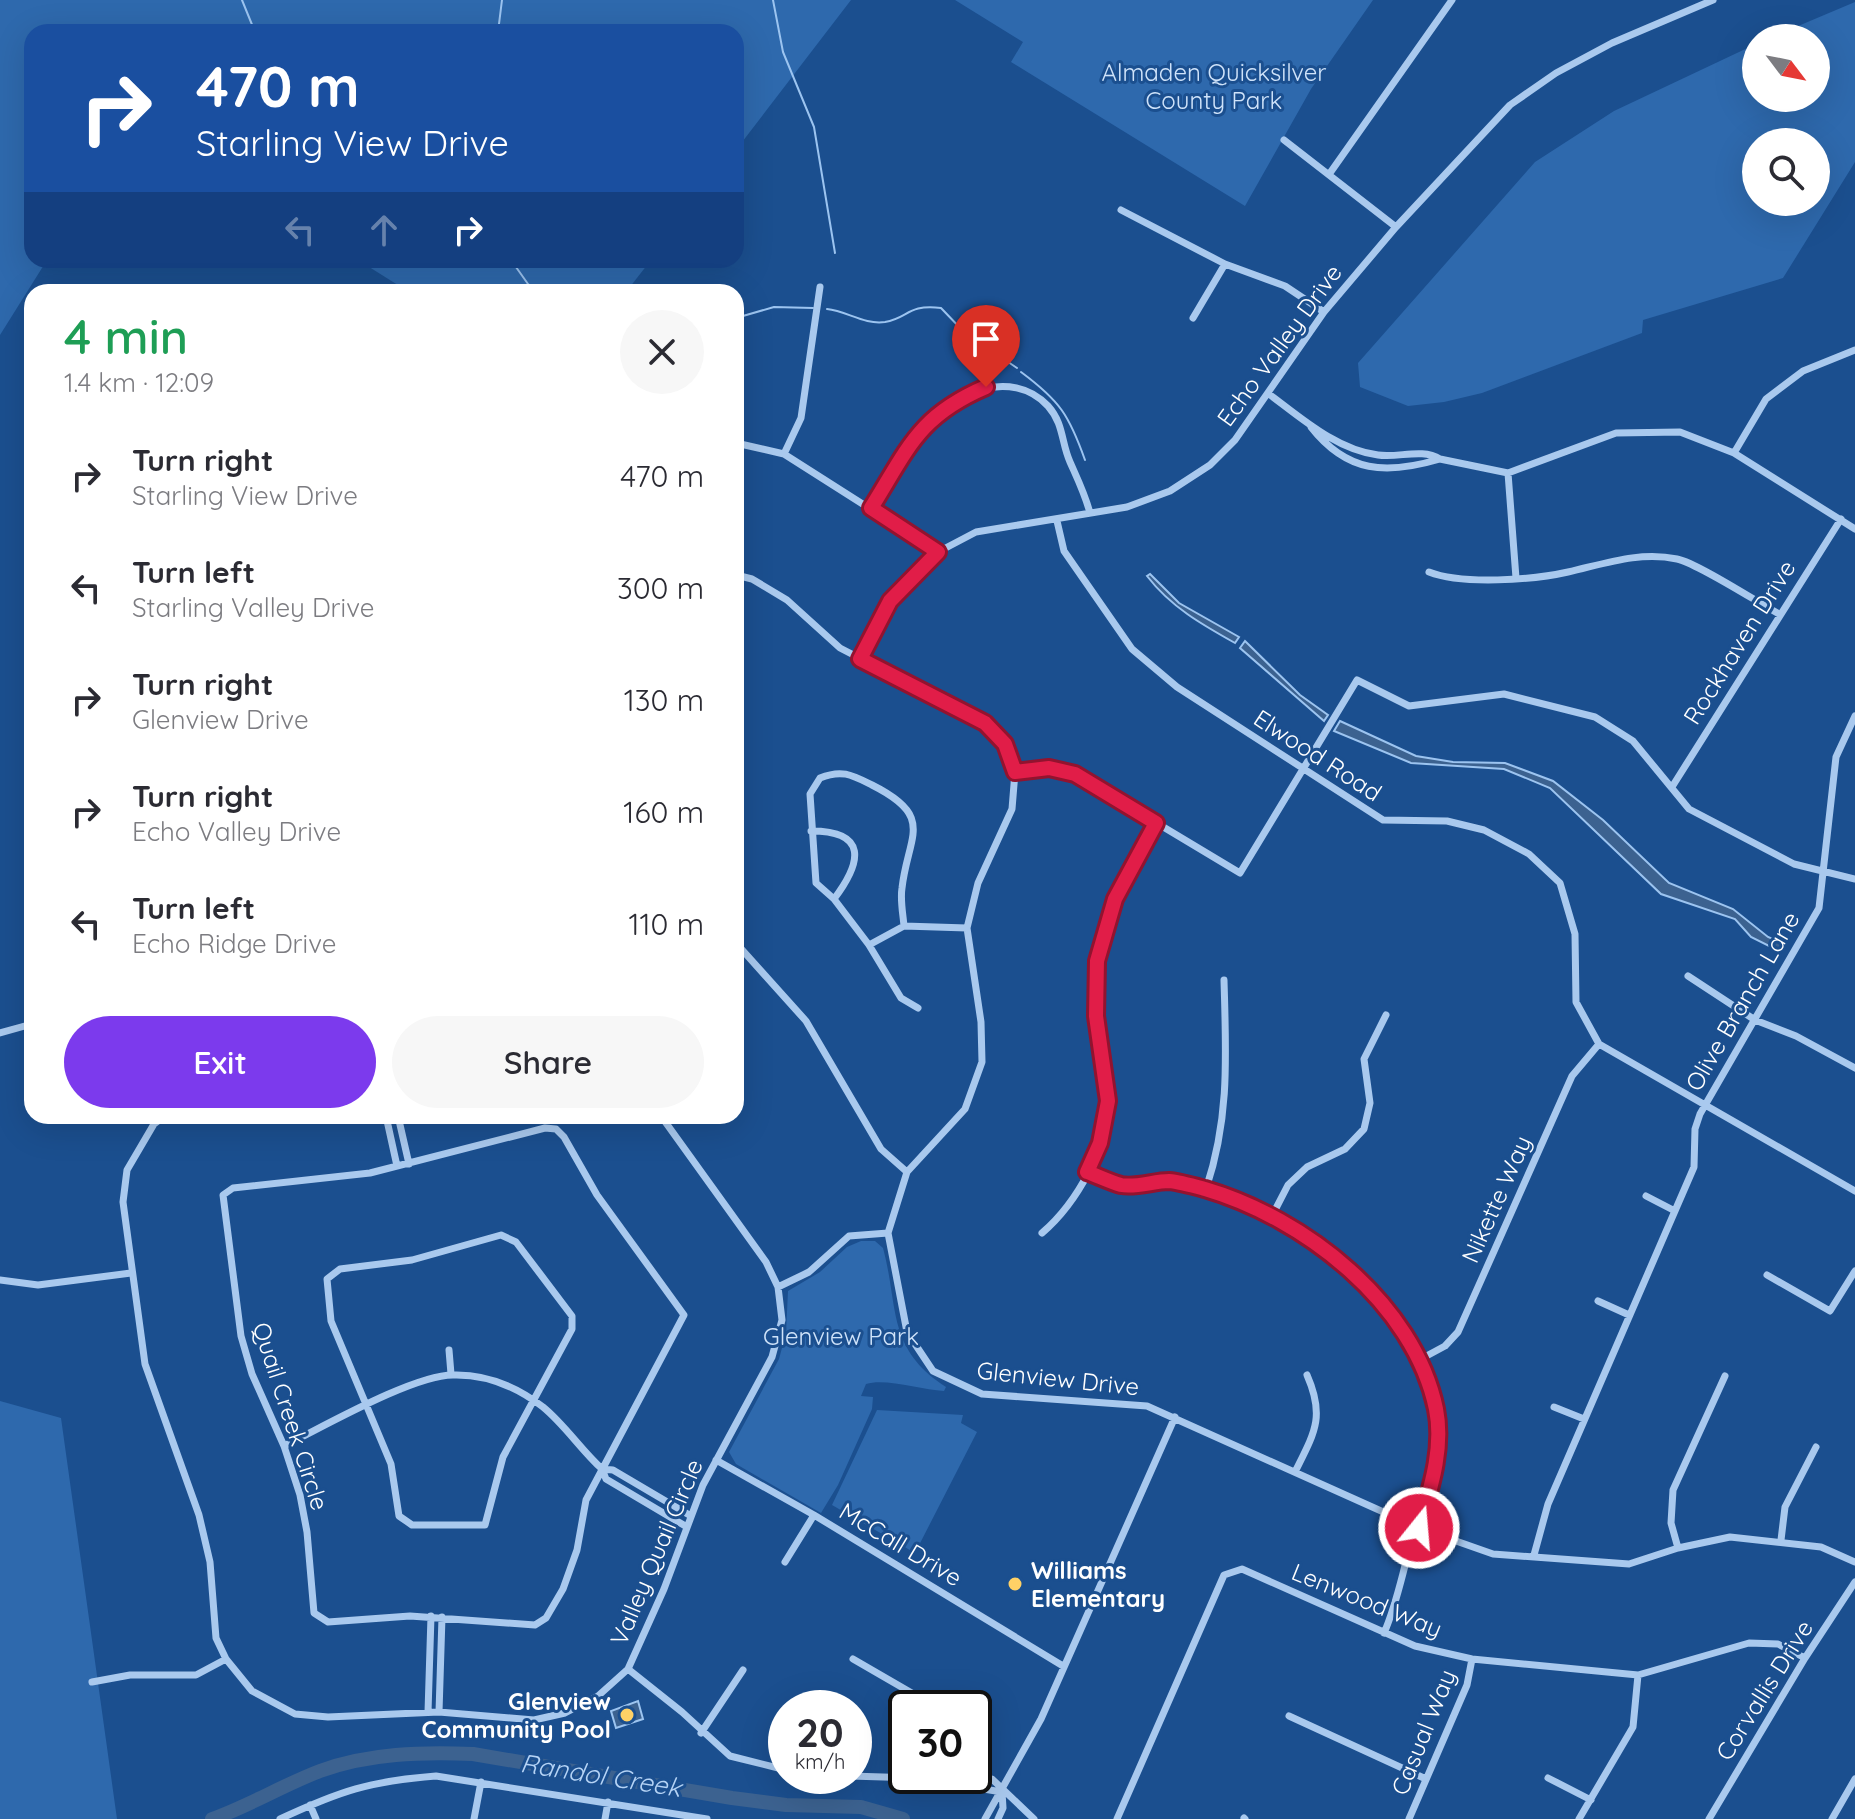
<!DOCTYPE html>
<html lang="en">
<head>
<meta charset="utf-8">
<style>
  :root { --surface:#fff; --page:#f7f7f7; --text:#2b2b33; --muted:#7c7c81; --accent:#7c3aed }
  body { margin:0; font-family:Quicksand,sans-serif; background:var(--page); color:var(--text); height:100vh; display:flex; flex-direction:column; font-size:30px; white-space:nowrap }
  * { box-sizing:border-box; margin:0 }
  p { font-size:26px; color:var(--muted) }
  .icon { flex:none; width:44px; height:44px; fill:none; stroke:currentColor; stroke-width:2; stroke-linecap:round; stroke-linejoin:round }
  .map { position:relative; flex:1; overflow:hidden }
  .side { position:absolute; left:24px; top:284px; width:720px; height:840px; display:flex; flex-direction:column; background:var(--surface); border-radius:24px; box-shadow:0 8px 32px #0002 }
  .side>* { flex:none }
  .guide { position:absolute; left:24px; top:24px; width:720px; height:244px; border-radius:24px; box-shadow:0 8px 32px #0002; background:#1a4fa0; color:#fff; overflow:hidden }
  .needle { width:52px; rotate:122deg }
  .tools { position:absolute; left:1742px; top:24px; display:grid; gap:16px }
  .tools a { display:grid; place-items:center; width:88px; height:88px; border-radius:50%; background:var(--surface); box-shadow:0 8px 32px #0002; font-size:40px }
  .speed { position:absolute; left:768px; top:1690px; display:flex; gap:16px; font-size:40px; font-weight:700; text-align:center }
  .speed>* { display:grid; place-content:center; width:104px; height:104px; border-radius:50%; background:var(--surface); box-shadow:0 8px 32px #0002; line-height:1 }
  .speed small { font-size:20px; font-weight:400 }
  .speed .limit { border:4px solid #111; border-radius:12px; background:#fff; color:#111 }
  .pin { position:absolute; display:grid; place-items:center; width:68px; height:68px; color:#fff; margin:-82px -34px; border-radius:50% 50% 50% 0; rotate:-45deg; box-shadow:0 0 8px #0007 }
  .pin .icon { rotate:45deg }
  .me { position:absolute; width:88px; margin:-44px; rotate:17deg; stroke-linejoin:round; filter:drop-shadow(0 0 6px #0008) }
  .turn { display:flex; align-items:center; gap:28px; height:168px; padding:0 40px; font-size:36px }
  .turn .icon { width:104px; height:104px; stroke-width:2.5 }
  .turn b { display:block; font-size:56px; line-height:68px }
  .lanes { display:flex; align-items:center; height:76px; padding:0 40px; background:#0003; justify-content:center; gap:40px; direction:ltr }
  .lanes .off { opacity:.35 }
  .round { display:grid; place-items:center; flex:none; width:84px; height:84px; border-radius:42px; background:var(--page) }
  .overview { display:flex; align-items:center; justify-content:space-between; height:136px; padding:0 40px }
  h1 { font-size:48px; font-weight:600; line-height:60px; color:#1e9e55 }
  .cta { display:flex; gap:16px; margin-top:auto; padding:16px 40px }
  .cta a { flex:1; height:92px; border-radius:48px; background:var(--accent); color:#fff; font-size:32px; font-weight:600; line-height:92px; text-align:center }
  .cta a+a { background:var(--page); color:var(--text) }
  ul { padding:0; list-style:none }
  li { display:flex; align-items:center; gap:24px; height:112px; padding:0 40px }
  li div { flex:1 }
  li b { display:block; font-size:30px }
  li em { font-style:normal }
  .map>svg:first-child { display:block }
  .green { fill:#2e69ad; fill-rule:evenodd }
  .water { fill:#3c6290; stroke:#9cc4f0; stroke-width:2 }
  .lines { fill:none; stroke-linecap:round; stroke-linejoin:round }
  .stream { stroke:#9cc4f0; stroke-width:2 }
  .river { stroke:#3c6290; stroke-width:14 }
  .minor { stroke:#a9c9ee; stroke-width:7 }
  .route-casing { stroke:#92132f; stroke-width:20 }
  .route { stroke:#e11d48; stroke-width:14 }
  .poi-dot { fill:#ffd166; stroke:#1b4f8f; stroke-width:3 }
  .labels { text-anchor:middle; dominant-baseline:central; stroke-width:6; stroke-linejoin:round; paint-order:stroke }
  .park-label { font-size:24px; fill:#cfe3fa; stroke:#1b4f8f }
  .street-label { font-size:24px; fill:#fff; stroke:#1b4f8f }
  .poi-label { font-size:24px; font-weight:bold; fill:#fff; stroke:#1b4f8f; text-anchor:start }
  .water-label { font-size:26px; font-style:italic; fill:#b5d3f5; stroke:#1b4f8f }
</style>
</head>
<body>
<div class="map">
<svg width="1855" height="1819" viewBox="0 0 1855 1819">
  <rect width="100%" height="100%" fill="#1b4f8f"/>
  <!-- green -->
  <path class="green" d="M0 0H851L736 150V32H32V260H47L0 335Z
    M955 0H1373L1311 89 1245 206 1011 62 1023 42Z
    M1855 2V162L1783 278 1643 320 1642 333 1482 393 1444 402 1408 406 1360 387 1358 363 1535 162 1614 111 1756 44V98H1816V38H1770ZM1756 142H1816V202H1756Z
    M358 260H651L626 292H409Z
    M861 1241H875L883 1248C899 1307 886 1348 946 1387L944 1391C921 1390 886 1378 866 1384L861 1396 873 1397 872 1409 838 1485 821 1513 736 1464 729 1452 779 1359 786 1333 788 1291 820 1272 847 1247Z
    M0 1401 61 1418 117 1819H0Z
    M877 1410 963 1415 961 1423 977 1432 915 1553 832 1505Z"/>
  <!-- water -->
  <path class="water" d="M1150 574 1179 603 1239 637 1235 643C1201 624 1171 607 1147 576Z
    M1245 641 1300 695 1328 715 1324 721 1240 648Z
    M1340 721 1416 756 1453 762 1505 763 1553 781 1603 820 1669 883 1733 909 1768 937 1780 942 1782 948 1775 949 1751 937 1735 919 1661 894 1550 788 1504 769 1411 763 1334 731Z
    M638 1701 643 1719 616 1728 611 1711Z"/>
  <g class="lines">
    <!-- stream -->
    <path class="stream" d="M242 0 255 32
      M773 0 783 52 814 127 835 253
      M498 32 502 0
      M511 260 528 284 538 292
      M827 309C847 311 864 325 885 322 909 318 907 304 941 308L964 332 1017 368
      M736 318 774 307 813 308
      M1021 372C1060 401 1069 415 1085 460"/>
    <!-- river -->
    <path class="river" d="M212 1819C249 1806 283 1785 320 1771 369 1753 422 1752 473 1754L732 1798 786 1805 861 1807 903 1819"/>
    <!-- minor -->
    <path class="minor" d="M1284 140 1396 227
      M1330 173 1452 0
      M1121 210 1225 264 1285 286 1324 312
      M1193 318 1225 264
      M1269 394C1301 418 1337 450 1378 455 1399 458 1422 448 1440 459L1508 473 1616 433 1680 432 1734 453 1855 529
      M1311 427C1347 473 1386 475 1440 459
      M736 443 784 454 938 552
      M1734 453 1766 399 1803 371 1855 350
      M784 454 801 418 820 287
      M1508 473 1516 578
      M871 508C887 483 901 454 920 430 948 394 1011 366 1048 406 1064 424 1061 442 1070 462 1078 480 1085 494 1090 513
      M1057 521 1064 551 1132 649 1177 687 1383 820 1447 821 1484 830 1529 854 1560 883 1575 934 1576 1002 1599 1044 1855 1191
      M1429 572C1462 585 1533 580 1568 572 1604 564 1639 551 1677 559 1697 563 1757 602 1779 614
      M736 575 752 579 787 600 840 648 985 723 1005 744 1015 772 1012 809 978 883 967 928 981 1022 982 1062 965 1109 907 1172 888 1233 907 1332 933 1371 982 1394 1147 1406 1419 1528 1493 1554 1629 1564 1678 1548 1730 1537 1821 1547 1855 1562
      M860 659 890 601 938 552 976 532 1127 507 1170 491 1210 465 1235 440 1324 312 1396 227 1510 105 1556 73 1612 43 1713 0
      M1015 772 1049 768 1075 774 1240 873 1357 680 1409 706 1504 694 1595 717 1633 741 1689 809 1794 864 1855 879
      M1672 787 1841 519
      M811 831C868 831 862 862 834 899
      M904 926C903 914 900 900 902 888 908 835 936 817 872 785 852 775 842 769 820 778L810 794 816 883 834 899 869 945 904 926 967 928
      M736 943 806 1021 881 1149 907 1172
      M869 945 901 998 918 1008
      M1688 976 1755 1020 1796 1036 1855 1068
      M0 1033 32 1024
      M165 1116 154 1124 127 1170 123 1202 145 1364 199 1515 210 1562 216 1638 226 1659 252 1691 295 1714 328 1717 439 1712 534 1720 565 1713 598 1696 628 1669 664 1589 703 1485 772 1357 782 1320 778 1287 766 1262 661 1116
      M386 1116 397 1166
      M398 1116 409 1164
      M545 1128 556 1129 564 1137 597 1195 684 1315 586 1500 577 1550 563 1589 546 1618 535 1625 410 1616 328 1622 314 1613 307 1532 300 1495 284 1446 252 1374 241 1336 223 1195 233 1188 370 1173Z
      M1087 1172C1098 1176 1110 1182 1121 1185 1136 1188 1154 1181 1169 1182 1181 1182 1195 1185 1205 1189 1302 1219 1420 1304 1437 1411 1445 1465 1421 1508 1407 1558 1400 1584 1395 1608 1384 1633
      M1206 1189C1230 1117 1226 1055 1224 980
      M1646 1196 1675 1211
      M1271 1218 1288 1185 1307 1167 1345 1149 1364 1129 1370 1103 1364 1059 1386 1015
      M1042 1233C1076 1204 1111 1144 1108 1098 1105 1052 1093 1010 1097 963 1101 912 1131 867 1156 823
      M501 1235 516 1242 572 1316V1329L503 1457 485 1525H412L399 1516 391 1464 331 1321 327 1279 340 1269 412 1260Z
      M1767 1275 1830 1311 1855 1271
      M0 1280 38 1285 131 1273
      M778 1287 809 1272 849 1236 888 1233
      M1598 1301 1629 1315
      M449 1350 451 1374
      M1419 1360 1445 1346 1458 1332 1572 1076 1599 1044
      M1554 1407 1584 1419
      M284 1446C323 1427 413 1375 453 1375 487 1374 517 1387 543 1407 565 1425 581 1450 602 1469L606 1479 687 1527
      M716 1460 814 1515 1063 1666
      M602 1469 613 1470 691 1516
      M1296 1470C1315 1432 1325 1416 1307 1375
      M1781 1540 1785 1507 1816 1447
      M1678 1548 1671 1523 1673 1490 1725 1376
      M1534 1555 1548 1504 1694 1167 1695 1129 1700 1114 1819 908 1836 757 1855 716
      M785 1562 814 1515
      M853 1659 929 1703 927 1708
      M628 1669 682 1712 730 1756 786 1770
      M92 1682 130 1675H196L226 1659
      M428 1712 431 1616
      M439 1712 442 1617
      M1289 1716 1426 1779
      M701 1733 743 1670
      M974 1774 992 1779 1034 1819
      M850 1776 916 1778 1002 1792
      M1548 1778 1591 1800
      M310 1805 316 1819
      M1244 1818 1245 1819
      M280 1819C340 1791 370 1781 436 1776L707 1819
      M474 1819 481 1782
      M605 1819 608 1802
      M985 1819 1041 1719 1175 1417
      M998 1819 1003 1808 1002 1792
      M1117 1819 1224 1575 1242 1569 1415 1646 1472 1659 1638 1675 1749 1643 1778 1644 1805 1658
      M1409 1819 1467 1685 1472 1659
      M1579 1819 1633 1727 1638 1675
      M1709 1819 1805 1658 1855 1582
      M1832 1819 1855 1779"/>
  </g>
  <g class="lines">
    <defs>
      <path id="route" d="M986 387C918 416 908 449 871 508L938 552 890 601 860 659 985 723 1005 744 1015 772 1049 768 1075 774 1156 823 1115 899 1097 961 1096 1016 1108 1101 1100 1143 1087 1172C1098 1176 1110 1182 1121 1185 1136 1188 1154 1181 1169 1181 1180 1182 1194 1186 1205 1189 1304 1218 1414 1303 1436 1409 1444 1449 1430 1490 1419 1528"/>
    </defs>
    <!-- route casing -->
    <use href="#route" class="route-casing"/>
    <!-- route -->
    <use href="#route" class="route"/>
  </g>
  <!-- markers -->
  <g class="poi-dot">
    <circle cx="1015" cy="1584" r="8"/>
    <circle cx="627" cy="1715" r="8"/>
  </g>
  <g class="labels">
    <!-- park labels -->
    <g class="park-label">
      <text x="1214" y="72">Almaden Quicksilver<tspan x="1214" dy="28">County Park</tspan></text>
      <text x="841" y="1336">Glenview Park</text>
    </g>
    <!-- street labels -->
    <g class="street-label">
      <text transform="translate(1279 345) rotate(-54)">Echo Valley Drive</text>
      <text transform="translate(1739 642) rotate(-58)">Rockhaven Drive</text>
      <text transform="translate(1318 755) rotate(33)">Elwood Road</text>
      <text transform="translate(1742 1001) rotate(-60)">Olive Branch Lane</text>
      <text transform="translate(1496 1199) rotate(-66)">Nikette Way</text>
      <text transform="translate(1058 1378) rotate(6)">Glenview Drive</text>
      <text transform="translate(291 1416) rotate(72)">Quail Creek Circle</text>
      <text transform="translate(901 1544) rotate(31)">McCall Drive</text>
      <text transform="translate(656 1552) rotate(-67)">Valley Quail Circle</text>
      <text transform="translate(1367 1600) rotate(22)">Lenwood Way</text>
      <text transform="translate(1764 1690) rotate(-58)">Corvallis Drive</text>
      <text transform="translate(1423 1732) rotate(-68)">Casual Way</text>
    </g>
    <!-- poi labels -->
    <g class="poi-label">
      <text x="1031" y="1570">Williams<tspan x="1031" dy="28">Elementary</tspan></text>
      <text x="611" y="1701" text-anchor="end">Glenview<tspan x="611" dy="28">Community Pool</tspan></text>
    </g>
    <!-- water labels -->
    <g class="water-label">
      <text transform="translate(601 1775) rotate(9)">Randol Creek</text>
    </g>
  </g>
</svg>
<div class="tools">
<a><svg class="needle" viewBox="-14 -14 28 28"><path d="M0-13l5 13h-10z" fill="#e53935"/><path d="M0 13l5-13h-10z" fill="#7c7c81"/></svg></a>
<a><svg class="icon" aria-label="search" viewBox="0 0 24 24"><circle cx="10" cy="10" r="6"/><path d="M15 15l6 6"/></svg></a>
</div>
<div class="speed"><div>20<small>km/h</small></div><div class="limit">30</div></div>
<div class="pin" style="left:986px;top:387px;background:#d93025"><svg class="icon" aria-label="arrive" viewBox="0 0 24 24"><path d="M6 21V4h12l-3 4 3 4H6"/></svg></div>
<svg class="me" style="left:1419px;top:1528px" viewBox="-20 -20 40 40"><circle r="17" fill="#e11d48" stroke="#fff" stroke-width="3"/><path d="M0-11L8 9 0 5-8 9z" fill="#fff"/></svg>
<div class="guide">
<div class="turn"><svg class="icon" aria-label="right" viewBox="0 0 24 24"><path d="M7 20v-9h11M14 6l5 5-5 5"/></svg><div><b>470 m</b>Starling View Drive</div></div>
<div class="lanes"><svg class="icon off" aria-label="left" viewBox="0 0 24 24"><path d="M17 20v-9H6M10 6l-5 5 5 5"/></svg><svg class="icon off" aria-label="ahead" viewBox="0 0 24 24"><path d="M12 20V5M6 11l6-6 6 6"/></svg><svg class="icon" aria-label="right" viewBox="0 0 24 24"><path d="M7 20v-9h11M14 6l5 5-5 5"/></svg></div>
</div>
<section class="side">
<div class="overview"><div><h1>4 min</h1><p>1.4 km · 12:09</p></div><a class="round"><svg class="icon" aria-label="close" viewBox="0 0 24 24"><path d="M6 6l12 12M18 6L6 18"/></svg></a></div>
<ul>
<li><svg class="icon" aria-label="right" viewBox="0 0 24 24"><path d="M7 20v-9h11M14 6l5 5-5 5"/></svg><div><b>Turn right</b><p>Starling View Drive</p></div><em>470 m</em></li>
<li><svg class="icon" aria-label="left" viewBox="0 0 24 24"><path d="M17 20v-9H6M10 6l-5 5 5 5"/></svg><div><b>Turn left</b><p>Starling Valley Drive</p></div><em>300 m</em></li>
<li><svg class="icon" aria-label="right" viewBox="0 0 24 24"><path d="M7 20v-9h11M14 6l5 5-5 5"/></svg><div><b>Turn right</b><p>Glenview Drive</p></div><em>130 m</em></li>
<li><svg class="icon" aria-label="right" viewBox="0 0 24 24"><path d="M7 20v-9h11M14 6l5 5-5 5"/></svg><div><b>Turn right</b><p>Echo Valley Drive</p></div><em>160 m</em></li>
<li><svg class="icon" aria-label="left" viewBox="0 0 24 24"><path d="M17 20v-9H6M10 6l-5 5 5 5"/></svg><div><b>Turn left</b><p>Echo Ridge Drive</p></div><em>110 m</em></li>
</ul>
<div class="cta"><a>Exit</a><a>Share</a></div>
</section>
</div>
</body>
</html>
